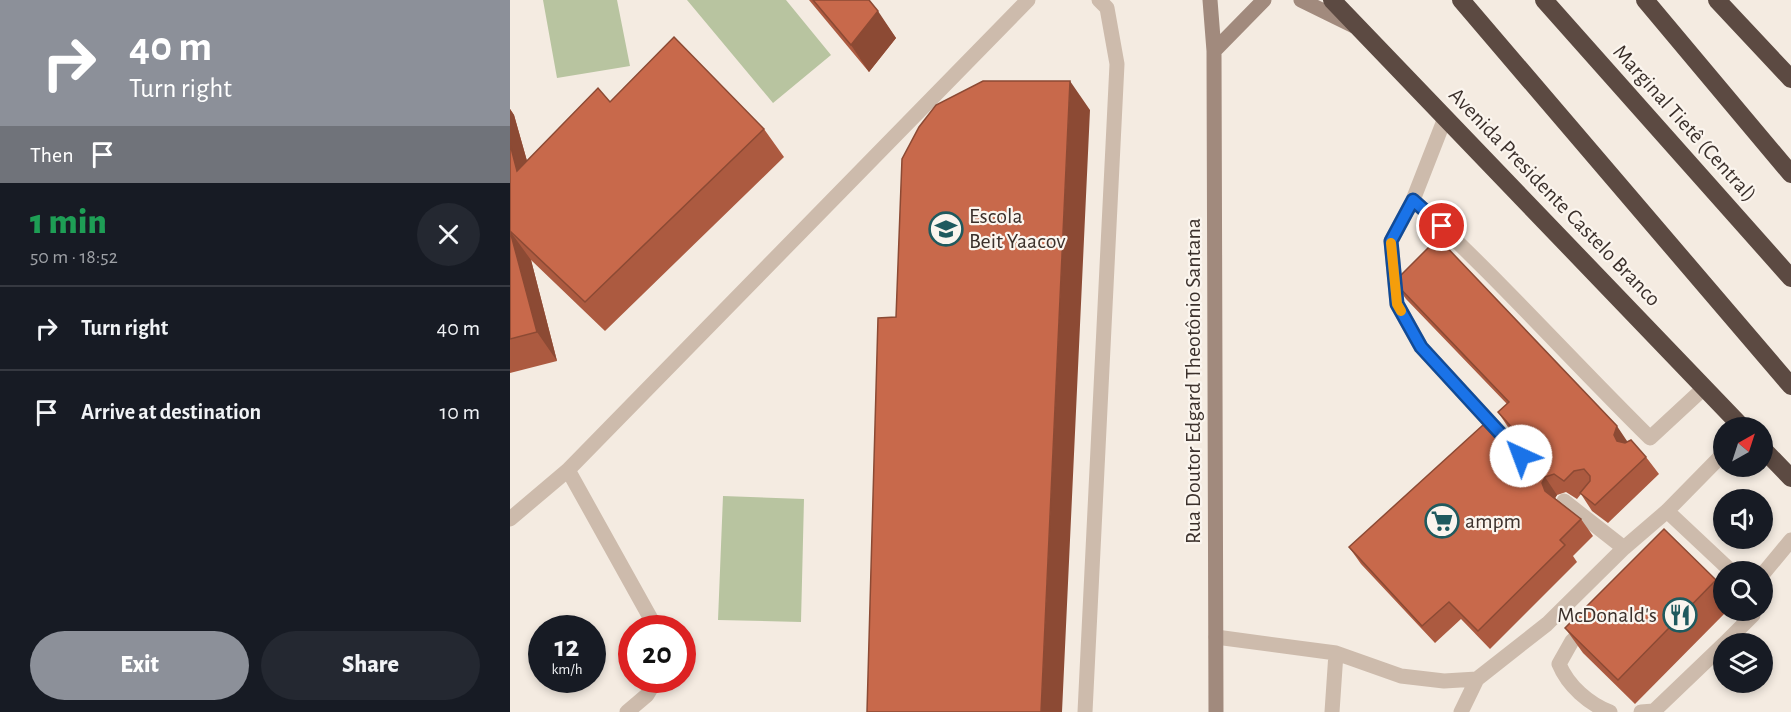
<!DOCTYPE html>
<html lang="en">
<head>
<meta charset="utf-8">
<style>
  :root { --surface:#171b24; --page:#242831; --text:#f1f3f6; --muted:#9ea1a6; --line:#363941; --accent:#8c9099 }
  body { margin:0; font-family:"Alegreya Sans",sans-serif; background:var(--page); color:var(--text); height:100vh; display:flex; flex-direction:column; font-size:22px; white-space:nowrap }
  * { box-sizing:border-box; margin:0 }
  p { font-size:20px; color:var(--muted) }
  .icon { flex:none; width:33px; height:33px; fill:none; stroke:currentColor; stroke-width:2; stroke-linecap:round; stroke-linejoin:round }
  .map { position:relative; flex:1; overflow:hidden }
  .sheet { display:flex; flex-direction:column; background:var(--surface); width:510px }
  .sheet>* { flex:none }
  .hud { background:#8c9099; color:#fff; overflow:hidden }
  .needle { width:39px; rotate:39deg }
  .tools { position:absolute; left:1203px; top:417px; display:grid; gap:12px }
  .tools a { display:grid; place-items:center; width:60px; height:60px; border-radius:50%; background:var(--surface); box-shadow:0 3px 9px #0003; font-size:30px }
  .speed { position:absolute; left:18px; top:615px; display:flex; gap:12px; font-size:30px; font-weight:700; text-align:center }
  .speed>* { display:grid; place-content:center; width:78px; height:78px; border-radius:50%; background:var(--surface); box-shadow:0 3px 9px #0003; line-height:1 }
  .speed small { font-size:15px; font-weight:400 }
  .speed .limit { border:9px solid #d22; background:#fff; color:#111 }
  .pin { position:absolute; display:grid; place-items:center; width:51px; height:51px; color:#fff; margin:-26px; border:3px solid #fff; border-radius:50%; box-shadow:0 2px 6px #0007 }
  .me { position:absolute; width:66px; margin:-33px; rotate:317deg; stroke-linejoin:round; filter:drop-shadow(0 0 4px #0008) }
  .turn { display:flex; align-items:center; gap:21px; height:126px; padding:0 30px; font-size:27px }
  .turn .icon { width:78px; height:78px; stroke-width:2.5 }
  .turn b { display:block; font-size:42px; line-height:51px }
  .then { display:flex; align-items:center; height:57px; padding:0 30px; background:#0003; gap:12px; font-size:22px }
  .round { display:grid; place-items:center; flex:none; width:63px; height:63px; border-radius:32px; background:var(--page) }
  .overview { display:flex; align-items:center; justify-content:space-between; height:102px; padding:0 30px }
  h1 { font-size:36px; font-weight:800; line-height:45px; color:#1e9e55 }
  .action { display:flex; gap:12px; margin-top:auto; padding:12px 30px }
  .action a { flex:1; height:69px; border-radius:36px; background:var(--accent); color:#fff; font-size:24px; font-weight:800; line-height:69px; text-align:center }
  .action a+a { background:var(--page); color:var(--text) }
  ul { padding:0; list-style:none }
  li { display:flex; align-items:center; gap:18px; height:84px; padding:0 30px; border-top:2px solid var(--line) }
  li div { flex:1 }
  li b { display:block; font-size:22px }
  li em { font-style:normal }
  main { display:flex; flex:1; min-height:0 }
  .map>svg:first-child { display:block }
  .green { fill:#b8c4a0 }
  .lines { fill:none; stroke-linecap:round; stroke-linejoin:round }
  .lane { stroke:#cdbbac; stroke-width:15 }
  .secondary { stroke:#a18a7d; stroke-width:15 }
  .highway { stroke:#5c4a42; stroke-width:18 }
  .wall { fill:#ac5a40 }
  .shaded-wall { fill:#8c4a34 }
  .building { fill:#c8694b; stroke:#8c4a34; stroke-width:1.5 }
  .route-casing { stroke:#114b97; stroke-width:15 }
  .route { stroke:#1a73e8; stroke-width:10 }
  .slow { stroke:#f59e0b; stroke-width:10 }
  .labels { text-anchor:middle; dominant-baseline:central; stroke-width:4.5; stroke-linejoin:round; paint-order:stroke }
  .street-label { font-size:22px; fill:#3b302b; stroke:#fbf5ee }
  .poi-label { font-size:22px; fill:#3b302b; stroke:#fbf5ee; text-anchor:start }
</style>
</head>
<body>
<main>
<section class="sheet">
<div class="hud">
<div class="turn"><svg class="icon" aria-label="right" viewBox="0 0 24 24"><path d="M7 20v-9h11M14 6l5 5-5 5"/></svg><div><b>40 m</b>Turn right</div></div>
<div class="then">Then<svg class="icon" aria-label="arrive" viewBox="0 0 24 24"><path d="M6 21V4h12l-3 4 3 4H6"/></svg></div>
</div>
<div class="overview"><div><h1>1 min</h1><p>50 m · 18:52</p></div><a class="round"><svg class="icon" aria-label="close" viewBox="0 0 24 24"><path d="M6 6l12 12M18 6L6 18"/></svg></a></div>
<ul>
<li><svg class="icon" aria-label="right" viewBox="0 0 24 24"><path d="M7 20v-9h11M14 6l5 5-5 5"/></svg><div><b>Turn right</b></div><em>40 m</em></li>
<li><svg class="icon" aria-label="arrive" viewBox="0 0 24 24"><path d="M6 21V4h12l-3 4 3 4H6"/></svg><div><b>Arrive at destination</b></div><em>10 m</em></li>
</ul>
<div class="action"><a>Exit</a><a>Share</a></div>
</section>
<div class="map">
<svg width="1281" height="712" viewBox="0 0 1281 712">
  <rect width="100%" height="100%" fill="#f4ebe1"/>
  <!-- green -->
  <path class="green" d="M33 0H107L120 66 47 78Z
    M177 0H276L321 55 263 103Z
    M213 496 294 499 291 622 208 620Z"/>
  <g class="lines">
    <!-- lane -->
    <path class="lane" d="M935 118 903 200C985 275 1060 359 1140 438L1194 388
      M903 200 881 241 887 304 911 347 1011 456
      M58 470 146 628
      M1054 501 1114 548
      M1157 511 1222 572
      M0 519 58 470 518 0
      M1252 575 1281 540
      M1077 626 1062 641 1049 664C1058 686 1079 704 1100 712
      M706 637 826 653 891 676 934 681 967 679
      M1214 644 1243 615V610
      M117 712 137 695 146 680
      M575 712 607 64 597 8 589 0
      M822 712 826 653
      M951 712 967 679 1037 624 1114 548 1157 511 1214 453
      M1131 712 1144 711 1214 644"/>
    <!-- secondary -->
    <path class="secondary" d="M700 0 704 51 706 712
      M791 0 844 26
      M704 51 754 0"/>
    <!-- highway -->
    <path class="highway" d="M822 0 1233 428
      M951 0 1281 386
      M1034 0 1281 278
      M1135 0 1281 174
      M1207 0 1281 79
      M1252 448 1281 478"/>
  </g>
  <!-- wall -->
  <path class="wall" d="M299 0H359L386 38 359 72Z
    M100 102 254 129 274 157 95 331 21 260 47 361 0 373V109L4 115 17 161Z
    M884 282 1118 442 1136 457 1149 474 1098 523 1082 511 1071 494 1067 499 1056 492 1047 495 1045 498 1071 519 1083 536 1063 556 1067 562 980 649 951 619 925 643 851 564 839 547 995 448H1001L1008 441 1007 438 1000 430 988 412 997 404 896 299Z
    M1206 580 1214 591V610H1218L1125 704 1073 653 1055 628Z"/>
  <!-- shaded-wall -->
  <path class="shaded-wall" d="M368 11 386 38 359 72 341 45Z
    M560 81 580 110 552 712H531Z
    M0 109 4 115 28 200 7 171 0 144Z
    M0 231 21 260 47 361 27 332Z
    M1107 426 1119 444 1107 441 1104 435Z
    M1035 477 1047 495 1044 500 1035 491 1032 483Z"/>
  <!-- building -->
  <path class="building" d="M303 0H359L368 11 341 45Z
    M164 37 254 129 75 302 0 231 27 332 0 339V144L7 171 88 88 100 102Z
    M473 81H560L531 712H357L368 318 386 317 392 159 409 127 426 105Z
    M928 238 1107 426 1104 435 1107 441 1115 443 1121 440 1136 457 1085 505 1070 493 1080 481V476L1074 469 1064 471 1054 481 1044 474 1035 477 1032 483 1035 491 1071 519 1050 540 1055 545 968 631 939 602 912 626 839 547 973 425 995 448H1001L1008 441 1006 432 988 412 999 402 884 282Z
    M1154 529 1206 580 1108 680 1055 628Z"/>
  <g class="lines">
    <defs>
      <path id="route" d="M932 226 903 200 881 241 887 304 911 347 1011 456"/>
    </defs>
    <!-- route casing -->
    <use href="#route" class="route-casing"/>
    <!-- route -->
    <use href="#route" class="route"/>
    <!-- slow -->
    <path class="slow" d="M881 243 887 304 891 311"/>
  </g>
  <!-- icons -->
  <defs>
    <symbol id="school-ring" viewBox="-11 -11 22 22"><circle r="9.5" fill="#fbf5ee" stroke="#1f5a5e" stroke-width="1.5"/><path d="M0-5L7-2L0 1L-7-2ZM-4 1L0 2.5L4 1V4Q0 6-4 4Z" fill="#1f5a5e"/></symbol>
    <symbol id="supermarket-ring" viewBox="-11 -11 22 22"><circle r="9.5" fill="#fbf5ee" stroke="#1f5a5e" stroke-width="1.5"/><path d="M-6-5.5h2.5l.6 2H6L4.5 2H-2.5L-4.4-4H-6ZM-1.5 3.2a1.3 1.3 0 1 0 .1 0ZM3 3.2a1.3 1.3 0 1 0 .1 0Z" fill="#1f5a5e"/></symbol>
    <symbol id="restaurant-ring" viewBox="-11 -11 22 22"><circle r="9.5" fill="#fbf5ee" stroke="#1f5a5e" stroke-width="1.5"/><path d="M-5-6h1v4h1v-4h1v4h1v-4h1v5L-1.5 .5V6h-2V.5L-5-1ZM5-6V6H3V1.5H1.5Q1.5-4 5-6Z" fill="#1f5a5e"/></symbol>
  </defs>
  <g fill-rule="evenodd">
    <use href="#school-ring" x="417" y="210" width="38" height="38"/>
    <use href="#supermarket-ring" x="913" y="502" width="38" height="38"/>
    <use href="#restaurant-ring" x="1151" y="596" width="38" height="38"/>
  </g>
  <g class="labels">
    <!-- street labels -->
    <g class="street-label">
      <text transform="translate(1175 123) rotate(48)">Marginal Tietê (Central)</text>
      <text transform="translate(1045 197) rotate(46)">Avenida Presidente Castelo Branco</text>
      <text transform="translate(683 381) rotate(-90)">Rua Doutor Edgard Theotônio Santana</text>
    </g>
    <!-- poi labels -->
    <g class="poi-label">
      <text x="459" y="216">Escola<tspan x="459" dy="25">Beit Yaacov</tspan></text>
      <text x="955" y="521">ampm</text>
      <text x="1147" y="615" text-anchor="end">McDonald's</text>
    </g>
  </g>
</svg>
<div class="tools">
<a><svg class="needle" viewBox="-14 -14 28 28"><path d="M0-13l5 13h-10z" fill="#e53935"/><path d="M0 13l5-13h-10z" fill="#9ea1a6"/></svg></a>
<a><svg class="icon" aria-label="sound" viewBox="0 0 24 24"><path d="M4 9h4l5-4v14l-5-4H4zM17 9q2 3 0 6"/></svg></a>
<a><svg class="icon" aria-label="search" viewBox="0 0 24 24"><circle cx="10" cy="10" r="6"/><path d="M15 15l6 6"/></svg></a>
<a><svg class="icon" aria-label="layers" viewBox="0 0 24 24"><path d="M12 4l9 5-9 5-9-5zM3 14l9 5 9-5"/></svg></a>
</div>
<div class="speed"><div>12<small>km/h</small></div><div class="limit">20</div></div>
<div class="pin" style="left:932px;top:226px;background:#d93025"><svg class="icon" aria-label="arrive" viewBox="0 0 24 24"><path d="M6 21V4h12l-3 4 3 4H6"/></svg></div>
<svg class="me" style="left:1011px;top:456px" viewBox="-20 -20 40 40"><circle r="19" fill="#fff"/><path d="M0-13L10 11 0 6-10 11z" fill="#1a73e8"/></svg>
</div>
</main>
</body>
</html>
